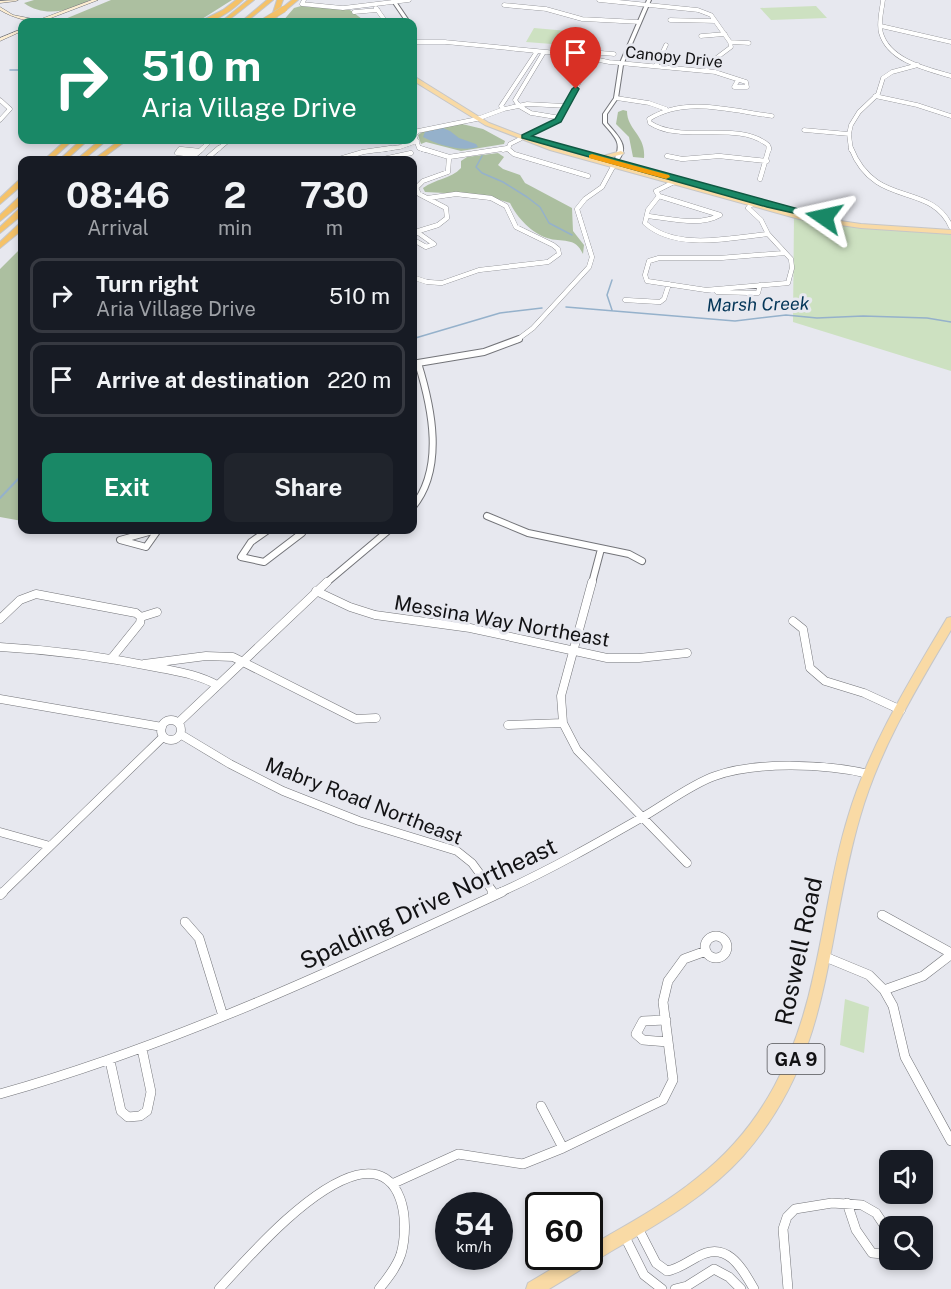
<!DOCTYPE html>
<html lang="en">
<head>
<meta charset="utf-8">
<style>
  :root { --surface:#171b24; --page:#20242c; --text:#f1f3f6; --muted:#9ea1a6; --line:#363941; --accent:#198866 }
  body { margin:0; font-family:"Public Sans",sans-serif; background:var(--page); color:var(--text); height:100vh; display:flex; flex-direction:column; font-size:22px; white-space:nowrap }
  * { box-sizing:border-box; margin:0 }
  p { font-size:20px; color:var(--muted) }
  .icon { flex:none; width:33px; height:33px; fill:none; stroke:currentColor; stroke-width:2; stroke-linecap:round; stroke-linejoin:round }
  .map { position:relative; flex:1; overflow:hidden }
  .panel { position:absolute; left:18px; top:156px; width:399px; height:378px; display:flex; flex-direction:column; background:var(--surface); border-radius:12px; box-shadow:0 3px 9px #0003 }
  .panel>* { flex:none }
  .banner { position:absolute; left:18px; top:18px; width:399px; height:126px; border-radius:12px; box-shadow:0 3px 9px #0003; background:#198866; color:#fff; overflow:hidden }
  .tools { position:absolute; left:879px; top:1150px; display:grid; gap:12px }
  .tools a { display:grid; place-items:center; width:54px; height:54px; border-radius:12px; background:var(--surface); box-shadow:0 3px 9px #0003; font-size:30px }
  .speed { position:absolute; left:435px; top:1192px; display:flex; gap:12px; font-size:30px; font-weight:700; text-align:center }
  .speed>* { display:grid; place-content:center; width:78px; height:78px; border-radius:50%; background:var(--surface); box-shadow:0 3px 9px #0003; line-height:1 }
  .speed small { font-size:15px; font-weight:400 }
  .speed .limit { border:3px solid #111; border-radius:9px; background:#fff; color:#111 }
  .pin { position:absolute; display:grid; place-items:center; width:51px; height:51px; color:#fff; margin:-62px -26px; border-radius:50% 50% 50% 0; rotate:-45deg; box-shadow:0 0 6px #0007 }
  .pin .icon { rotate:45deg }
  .me { position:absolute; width:66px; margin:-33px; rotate:281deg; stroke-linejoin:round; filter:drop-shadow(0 0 4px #0008) }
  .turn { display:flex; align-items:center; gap:21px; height:126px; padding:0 24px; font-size:27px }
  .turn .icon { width:78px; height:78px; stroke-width:2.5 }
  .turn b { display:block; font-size:42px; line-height:51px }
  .eta { display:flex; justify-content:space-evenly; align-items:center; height:102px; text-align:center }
  .eta b { font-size:36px; font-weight:700; line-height:42px }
  .cta { display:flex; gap:12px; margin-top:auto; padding:12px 24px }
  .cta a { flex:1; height:69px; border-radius:12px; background:var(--accent); color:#fff; font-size:24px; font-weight:700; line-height:69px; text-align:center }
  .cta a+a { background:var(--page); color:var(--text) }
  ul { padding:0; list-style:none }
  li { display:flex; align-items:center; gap:18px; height:75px; margin:0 12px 9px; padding:0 12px; border:3px solid var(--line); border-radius:12px }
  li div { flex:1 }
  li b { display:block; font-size:22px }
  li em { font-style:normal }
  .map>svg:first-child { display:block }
  .green { fill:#cde1c1 }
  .forest { fill:#acbfa0 }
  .water { fill:#95b1cb }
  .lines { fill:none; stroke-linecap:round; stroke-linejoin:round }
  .stream-far1 { stroke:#95b1cb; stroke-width:1.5 }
  .stream { stroke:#95b1cb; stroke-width:2 }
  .minor-far4-casing { stroke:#737479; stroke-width:4.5 }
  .minor-far3-casing { stroke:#737479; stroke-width:5 }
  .minor-far2-casing { stroke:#737479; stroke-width:8 }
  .minor-far1-casing { stroke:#737479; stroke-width:9 }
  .minor-casing { stroke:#737479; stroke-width:10 }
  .tertiary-casing { stroke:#737479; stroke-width:2 }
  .secondary-casing { stroke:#737479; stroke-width:1 }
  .primary-casing { stroke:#c6c6c7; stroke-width:2 }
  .motorway-casing { stroke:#c6c6c7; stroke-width:2 }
  .minor-far4 { stroke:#fff; stroke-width:4 }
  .minor-far3 { stroke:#fff; stroke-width:4.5 }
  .minor-far2 { stroke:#fff; stroke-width:6 }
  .minor-far1 { stroke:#fff; stroke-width:8 }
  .minor { stroke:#fff; stroke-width:9 }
  .tertiary { fill:#fff; fill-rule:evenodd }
  .secondary { fill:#fcedd2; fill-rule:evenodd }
  .primary { fill:#f9daa5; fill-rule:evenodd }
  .motorway { fill:#f5c269; fill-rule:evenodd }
  .motorway-bridge-casing { stroke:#c6c6c7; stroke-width:7; stroke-linecap:butt }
  .motorway-bridge { stroke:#f5c269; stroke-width:6 }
  .route { fill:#198866; stroke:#105842; stroke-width:1.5 }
  .slow { fill:#f59e0b }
  .labels { text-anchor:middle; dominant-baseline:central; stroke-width:6; stroke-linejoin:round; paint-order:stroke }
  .far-street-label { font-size:16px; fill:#121214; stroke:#e7e8ef }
  .far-water-label { font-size:18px; font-style:italic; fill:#043658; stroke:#e7e8ef }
  .shield { fill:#e7e8ef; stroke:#525256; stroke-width:1.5 }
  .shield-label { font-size:18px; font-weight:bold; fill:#121214 }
  .street-label { font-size:20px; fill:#121214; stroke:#e7e8ef }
  .near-street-label { font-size:24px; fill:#121214; stroke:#e7e8ef }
</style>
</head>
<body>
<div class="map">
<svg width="951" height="1289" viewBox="0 0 951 1289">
  <rect width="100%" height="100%" fill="#e7e8ef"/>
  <!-- green -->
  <path class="green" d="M816 6 827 18 771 20 760 8Z
    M534 28 568 31 562 42 552 44 526 42Z
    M794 214 838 222 951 230V371L793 322Z
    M845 999 869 1007 864 1053 840 1045Z"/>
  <!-- forest -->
  <path class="forest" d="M34 0H90C69 11 45 18 24 3Z
    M111 0H232L202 19 191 22H79L65 19Z
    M301 6 350 10 362 19 385 22H282L294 8Z
    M623 110 627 111C627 130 646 135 644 158L633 157 629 137 616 124 618 112Z
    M462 124 483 129 505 141 504 144 461 151 426 142 421 144 418 135C430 125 447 126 462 124Z
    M498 153 504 157 498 165 503 169 520 175 525 183 572 208 573 231 584 245 583 254C575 236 562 243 547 238 532 233 517 218 510 203L484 195 425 192 423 188C435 179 451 179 461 168V161L467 157Z
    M22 247V521L0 517V269Z"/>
  <!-- water -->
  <path class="water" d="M443 128 450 131 459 138 476 144 478 147C462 152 438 145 423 137L425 132Z"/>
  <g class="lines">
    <!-- stream-far1 -->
    <path class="stream-far1" d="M10 70H22
      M482 156 476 167 482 173 503 182 527 197 540 207 549 223 572 235
      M612 280 607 295 612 310
      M566 307 735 321 786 315 817 318 863 316 927 318 951 322
      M412 339 500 313 542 308"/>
    <!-- stream -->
    <path class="stream" d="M0 498 22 475"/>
    <defs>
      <path id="minor-far4" d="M304 0 302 4 343 8 409 0
        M599 0 698 10 711 15 730 42 731 47 711 62 706 71
        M883 0C882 10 878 23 881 33 889 61 927 69 951 76
        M504 5 546 9 582 19 639 22
        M376 8 386 22
        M354 12 378 10
        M670 20 715 21
        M881 26 951 42
        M701 36 725 34
        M412 42H445L568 54 609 62 715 72 746 82 747 87H734L738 80
        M730 42 749 43
        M575 55 577 51 614 54
        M656 66 666 45
        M875 96 917 105 951 116
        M616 98 649 103 666 109
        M0 100 10 109 0 120
        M519 106 504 109 527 104 567 106
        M519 106 515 100 544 52
        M519 106 531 113 561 118
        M804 130 849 134
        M525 136 560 119 591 59
        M419 148 414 135 418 131 477 119 504 109 501 106 536 53 534 51
        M419 148 425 150
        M179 150H187
        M201 150 211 140
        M217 150 229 140
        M380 150 400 147 417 141
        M503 150 508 149 510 144 520 139
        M769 150 768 145C738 120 682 144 650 123L649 119C686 96 732 111 772 116
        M851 150 849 134 851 125 859 112 878 94 883 78 892 72 918 65"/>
      <path id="minor-far3" d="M420 148 449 157 508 148
        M851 148C856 161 865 174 877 182 902 199 937 194 951 227
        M180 149 200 151 195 155 177 153Z
        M508 149 514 154 588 176
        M200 151 203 148
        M667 156 682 159 719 156 767 161
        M205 160 219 148
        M336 160 363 152 391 148
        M379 160 411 153
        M760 179 769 148
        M678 180 656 191 659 196 648 210 645 223C676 251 730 238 768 234
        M755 201 748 208 761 220 768 234 791 259 792 268 788 283 706 290 647 281 645 275 649 261 659 258H720L785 253
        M647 216C669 218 699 227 720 215L659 196
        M412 233 438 225 447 218 446 208 419 194 416 188 423 181 448 172 449 157
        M412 239 426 247 434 244 417 232
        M412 277 427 282 442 283 479 270 548 262 559 254 558 249 553 245 516 227 506 206 491 198 456 194 428 198
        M717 292 758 293 760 285
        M625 300 660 302 664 299 669 284
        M517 340 533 328 589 267 592 257 577 209 585 199 602 187 615 163"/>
      <path id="minor-far2" d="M412 364 484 352 519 339
        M412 508C445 469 432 408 418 363
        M487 516 528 533 629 554 642 561
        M156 530 120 540 146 547 158 530
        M268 530 251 542 241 557 264 562 302 533 296 530
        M326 583 389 530
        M592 583 601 549"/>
      <path id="minor-far1" d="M592 582 561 696 563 723 577 750 687 863
        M316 591 350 607 375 615 470 628 607 658H639L687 653
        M141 617 157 612
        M0 619 20 600 36 594 136 613 141 617 140 623 111 659
        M793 621 803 629 810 668 825 681 864 693 901 710
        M0 647C54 650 107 657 160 668 180 672 199 675 217 685
        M144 664 206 656 233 657 356 719 376 718
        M0 699 162 727
        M161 730a10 10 0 1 1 20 0a10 10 0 1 1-20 0Z
        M178 723 327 582
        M508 725 563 723
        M180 734 230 764 283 791 359 821 457 851 472 863 494 893
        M0 832 50 846
        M2 893 163 737
        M499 893C550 870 599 842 648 814 668 802 694 783 715 776 757 761 826 764 869 774"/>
      <path id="minor" d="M492 892 494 894
        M0 895 3 892
        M882 915 951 953
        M185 922 199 938 223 1016
        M705 947a11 11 0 1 1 22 0a11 11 0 1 1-22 0Z
        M823 956 869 975 884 990 893 1006 905 1057 951 1141
        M884 990 923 976 949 956 950 952
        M666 1020 643 1021 636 1034 643 1040 668 1042
        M110 1061 121 1111 128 1117 140 1116 147 1111 151 1092 142 1049
        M0 1094C174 1045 339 968 502 892
        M541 1106 563 1148
        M392 1184 458 1154 523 1164 563 1148 663 1100 673 1080 663 1002 668 981 684 959 706 951
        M847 1203 856 1230 872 1253 883 1254 890 1245
        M638 1228 656 1263 667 1271C679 1269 687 1262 697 1257 726 1240 741 1266 754 1289
        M624 1235 644 1275 662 1289
        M219 1289C251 1254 310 1187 357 1175 404 1164 410 1222 401 1254 397 1267 387 1279 379 1289
        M675 1289 687 1286 714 1269 729 1277 741 1289
        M788 1289 783 1229 787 1217 795 1209 832 1203 862 1205 876 1213 890 1234"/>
      <path id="tertiary" d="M391 0H395L410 22H406Z
        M647 0H651L623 65 618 98 607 114V123C619 137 632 148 615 164L613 163C623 142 616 139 603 123V114L614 98 619 65Z
        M412 30 414 31V39L412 40Z"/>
      <path id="secondary" d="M18 0 16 1 0 3V1Z
        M92 0H98L43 21 44 22C29 22 13 18 0 10V7L13 15 38 20Z
        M22 29V31L0 41V38Z"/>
      <path id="primary" d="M412 75 489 123 554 148 799 215 861 224 951 230V234L861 228 799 219 550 150 485 125 412 80Z
        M621 151 624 153 623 154 599 160 596 158Z
        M951 617V630C916 689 879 750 860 817 824 940 834 1053 743 1156 707 1196 661 1222 615 1249 593 1262 571 1276 549 1289H526L528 1283 572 1257H590V1246C626 1225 664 1205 697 1178 764 1126 797 1054 814 973 826 921 832 868 848 817 869 746 909 682 947 618Z"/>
      <path id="motorway" d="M236 0H243C232 10 214 24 199 22L223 10Z
        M248 0H254L226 22H221Z
        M267 0H273L246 22H241Z
        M277 0H283L275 22H270Z
        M292 0H298L286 10H282V8Z
        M66 140H73L51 160H44Z
        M81 140H88L66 160H59Z
        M100 140H107L83 160H76Z
        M120 140H127L100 160H93Z
        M19 180H22V185L0 204V198Z
        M19 197H22V203L0 221V215Z
        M19 209H22V215L0 233V227Z
        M19 224H22V230L0 248V242Z"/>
    </defs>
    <!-- minor-far4 casing -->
    <use href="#minor-far4" class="minor-far4-casing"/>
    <!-- minor-far3 casing -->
    <use href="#minor-far3" class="minor-far3-casing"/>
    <!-- minor-far2 casing -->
    <use href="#minor-far2" class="minor-far2-casing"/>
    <!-- minor-far1 casing -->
    <use href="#minor-far1" class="minor-far1-casing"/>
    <!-- minor casing -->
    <use href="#minor" class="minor-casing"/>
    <!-- tertiary casing -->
    <use href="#tertiary" class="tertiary-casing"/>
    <!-- secondary casing -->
    <use href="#secondary" class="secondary-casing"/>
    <!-- primary casing -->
    <use href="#primary" class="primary-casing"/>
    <!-- motorway casing -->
    <use href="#motorway" class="motorway-casing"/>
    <!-- minor-far4 -->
    <use href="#minor-far4" class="minor-far4"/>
    <!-- minor-far3 -->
    <use href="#minor-far3" class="minor-far3"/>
    <!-- minor-far2 -->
    <use href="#minor-far2" class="minor-far2"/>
    <!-- minor-far1 -->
    <use href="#minor-far1" class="minor-far1"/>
    <!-- minor -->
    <use href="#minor" class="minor"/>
    <!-- tertiary -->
    <use href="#tertiary" class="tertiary"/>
    <!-- secondary -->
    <use href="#secondary" class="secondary"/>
    <!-- primary -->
    <use href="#primary" class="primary"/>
    <!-- motorway -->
    <use href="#motorway" class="motorway"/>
    <defs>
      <path id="motorway-bridge" d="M263 22 284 9"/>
    </defs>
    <!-- motorway-bridge casing -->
    <use href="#motorway-bridge" class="motorway-bridge-casing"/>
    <!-- motorway-bridge -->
    <use href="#motorway-bridge" class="motorway-bridge"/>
  </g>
  <!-- route -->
  <path class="route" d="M576 86 579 89 561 122 532 136 828 217 824 220 767 207 522 138V135L555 119 572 89Z"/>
  <!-- slow -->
  <path class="slow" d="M592 154 669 175 670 177 666 179 589 158V155Z"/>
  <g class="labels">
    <!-- far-street labels -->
    <g class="far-street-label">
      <text transform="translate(674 57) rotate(6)">Canopy Drive</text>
    </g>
    <!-- far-water labels -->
    <g class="far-water-label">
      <text transform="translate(758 304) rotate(-1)">Marsh Creek</text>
    </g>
    <!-- shield labels -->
    <rect class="shield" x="767.5" y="1044" width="57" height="30" rx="4.5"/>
    <g class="shield-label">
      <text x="796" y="1059">GA 9</text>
    </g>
    <!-- street labels -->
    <g class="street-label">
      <text transform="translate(502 621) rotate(10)">Messina Way Northeast</text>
      <text transform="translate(364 801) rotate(21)">Mabry Road Northeast</text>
    </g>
    <!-- near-street labels -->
    <g class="near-street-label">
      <text transform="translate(428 903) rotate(-25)">Spalding Drive Northeast</text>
      <text transform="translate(798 951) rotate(-78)">Roswell Road</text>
    </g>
  </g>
</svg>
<div class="tools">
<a><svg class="icon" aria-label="sound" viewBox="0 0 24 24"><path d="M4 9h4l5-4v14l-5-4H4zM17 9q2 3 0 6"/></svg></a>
<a><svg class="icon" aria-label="search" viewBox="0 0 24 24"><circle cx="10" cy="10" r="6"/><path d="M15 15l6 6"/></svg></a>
</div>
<div class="speed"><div>54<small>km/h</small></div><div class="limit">60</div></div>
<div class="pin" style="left:576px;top:89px;background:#d93025"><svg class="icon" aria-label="arrive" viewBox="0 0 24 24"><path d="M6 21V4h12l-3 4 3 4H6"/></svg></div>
<svg class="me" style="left:824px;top:217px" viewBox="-20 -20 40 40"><path d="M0-17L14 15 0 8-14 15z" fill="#198866" stroke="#fff" stroke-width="4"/></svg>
<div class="banner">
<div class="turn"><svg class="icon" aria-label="right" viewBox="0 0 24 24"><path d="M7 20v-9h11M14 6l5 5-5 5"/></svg><div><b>510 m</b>Aria Village Drive</div></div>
</div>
<section class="panel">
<div class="eta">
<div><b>08:46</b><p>Arrival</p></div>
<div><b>2</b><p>min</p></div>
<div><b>730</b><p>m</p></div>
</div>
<ul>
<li><svg class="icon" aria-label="right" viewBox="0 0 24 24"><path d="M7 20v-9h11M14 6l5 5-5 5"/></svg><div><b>Turn right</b><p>Aria Village Drive</p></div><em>510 m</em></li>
<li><svg class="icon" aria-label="arrive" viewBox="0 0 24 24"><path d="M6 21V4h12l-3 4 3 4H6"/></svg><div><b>Arrive at destination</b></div><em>220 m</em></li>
</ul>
<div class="cta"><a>Exit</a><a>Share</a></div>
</section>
</div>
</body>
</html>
